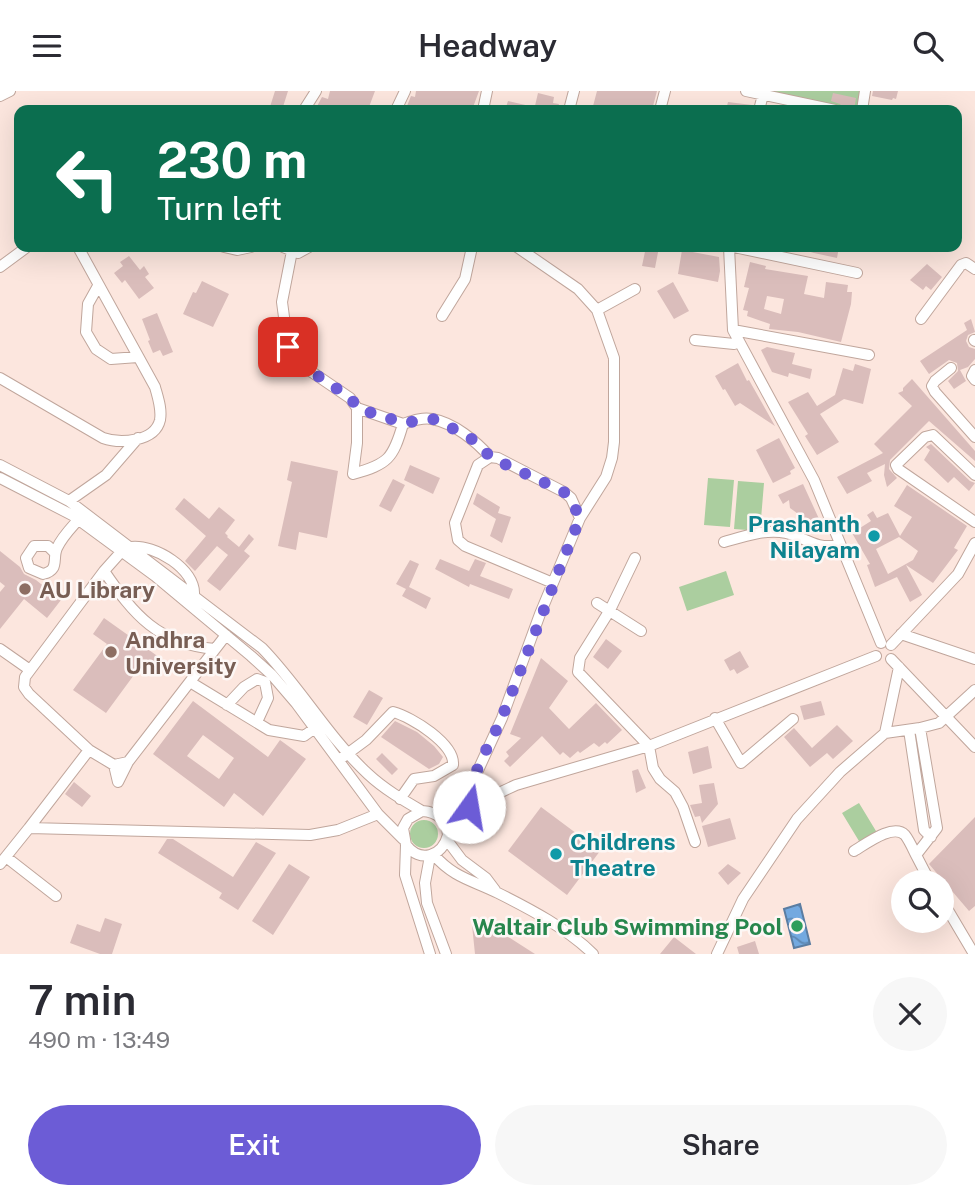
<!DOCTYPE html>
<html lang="en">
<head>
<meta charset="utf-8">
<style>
  :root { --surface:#fff; --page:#f7f7f7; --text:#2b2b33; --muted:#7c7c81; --accent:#6c5cd6 }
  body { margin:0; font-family:"Public Sans",sans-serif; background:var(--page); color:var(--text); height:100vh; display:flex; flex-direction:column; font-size:26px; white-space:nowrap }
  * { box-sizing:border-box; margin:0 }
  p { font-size:23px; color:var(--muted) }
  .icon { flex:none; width:38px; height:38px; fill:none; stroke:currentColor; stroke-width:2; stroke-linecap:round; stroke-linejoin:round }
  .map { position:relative; height:863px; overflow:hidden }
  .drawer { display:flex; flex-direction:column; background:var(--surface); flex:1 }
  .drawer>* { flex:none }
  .top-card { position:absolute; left:14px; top:14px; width:948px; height:147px; border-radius:14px; box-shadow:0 7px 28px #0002; background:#0b6e4f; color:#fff; overflow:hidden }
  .fabs { position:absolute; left:891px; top:779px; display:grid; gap:14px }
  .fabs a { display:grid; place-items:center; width:63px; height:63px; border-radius:50%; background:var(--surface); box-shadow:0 7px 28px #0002; font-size:35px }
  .pin { position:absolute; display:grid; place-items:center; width:60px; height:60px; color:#fff; margin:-30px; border-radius:14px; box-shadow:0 4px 10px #0006 }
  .me { position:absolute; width:77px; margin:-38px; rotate:13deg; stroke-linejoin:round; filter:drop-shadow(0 0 5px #0008) }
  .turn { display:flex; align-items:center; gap:24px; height:147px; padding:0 28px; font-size:32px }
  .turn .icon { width:91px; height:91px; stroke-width:2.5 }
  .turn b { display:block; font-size:49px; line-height:60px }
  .round { display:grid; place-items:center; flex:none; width:74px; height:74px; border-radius:37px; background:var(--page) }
  .headline { display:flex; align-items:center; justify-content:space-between; height:119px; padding:0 28px }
  h1 { font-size:42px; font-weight:600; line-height:52px }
  .primary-button { display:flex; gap:14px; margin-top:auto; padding:14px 28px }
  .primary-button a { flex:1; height:80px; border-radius:42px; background:var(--accent); color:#fff; font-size:28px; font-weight:600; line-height:80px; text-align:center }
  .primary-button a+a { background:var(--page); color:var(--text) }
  header { display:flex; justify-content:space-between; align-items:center; height:91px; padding:0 28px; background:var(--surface); font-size:32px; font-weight:600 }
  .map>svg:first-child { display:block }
  .green { fill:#abce9f }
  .water { fill:url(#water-waves); stroke:#5a7da2; stroke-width:2 }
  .building { fill:#dabdbb; fill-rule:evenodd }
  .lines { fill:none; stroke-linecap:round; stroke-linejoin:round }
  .minor-casing { stroke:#c0a69c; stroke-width:12 }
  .minor { stroke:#fff; stroke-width:10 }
  .route { stroke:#6c5cd6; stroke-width:12; stroke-dasharray:0 21.6 }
  .culture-dot { fill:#0f9aa8; stroke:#fdf7f5; stroke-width:2.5 }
  .education-dot { fill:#8d6e63; stroke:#fdf7f5; stroke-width:2.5 }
  .leisure-dot { fill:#2e9e5b; stroke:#fdf7f5; stroke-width:2.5 }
  .labels { text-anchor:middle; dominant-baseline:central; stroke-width:5; stroke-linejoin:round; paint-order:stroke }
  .culture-label { font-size:23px; font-weight:bold; fill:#0d838f; stroke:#fdf7f5; text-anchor:end }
  .education-label { font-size:23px; font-weight:bold; fill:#785e54; stroke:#fdf7f5; text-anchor:start }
  .leisure-label { font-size:23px; font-weight:bold; fill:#27864d; stroke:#fdf7f5; text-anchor:end }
</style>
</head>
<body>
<header><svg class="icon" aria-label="menu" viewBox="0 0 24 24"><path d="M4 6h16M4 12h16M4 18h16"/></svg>Headway<svg class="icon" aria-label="search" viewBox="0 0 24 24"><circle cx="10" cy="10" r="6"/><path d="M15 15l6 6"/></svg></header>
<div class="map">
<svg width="975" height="863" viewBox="0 0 975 863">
  <defs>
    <pattern id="water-waves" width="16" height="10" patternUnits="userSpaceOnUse" patternTransform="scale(1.75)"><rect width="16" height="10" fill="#73a9e0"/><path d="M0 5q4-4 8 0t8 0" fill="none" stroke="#5e89b4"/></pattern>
  </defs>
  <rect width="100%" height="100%" fill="#fce6de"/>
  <!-- green -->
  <path class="green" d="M771 0H863L859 19H846L770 4Z
    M708 387 734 389 730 436 704 434Z
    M738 390 764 392 760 440 734 438Z
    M726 480 734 504 687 520 679 496Z
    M859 712 879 745 862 755 842 722Z
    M410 743a14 14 0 1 1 28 0a14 14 0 1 1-28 0Z"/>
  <!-- water -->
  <path class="water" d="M800 813 810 853 794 857 784 818Z"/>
  <!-- building -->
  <path class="building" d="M275 0H288L282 19H269Z
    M330 0H375L369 16 364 15 362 19H315L322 6 328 8Z
    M416 0H479L472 19H430L407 15 411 5 415 6Z
    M597 0H657L652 19H592Z
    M873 0H898L896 8 893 7 892 9 872 5Z
    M538 2 554 6 553 12 559 13 557 19H534Z
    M833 2 856 7 854 19 843 17 840 13 831 10Z
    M508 10 534 16V19H505Z
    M728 11 752 14 751 19H726Z
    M646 156H659L655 177 642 175Z
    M801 156H839L837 167 814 162 801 158Z
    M682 159 719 166 720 180 718 191 678 183Z
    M129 165 140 179 144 175 149 183 145 186 154 197 139 208 125 189 122 192 114 182 123 175 120 171Z
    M750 171 766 175 765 178 808 185 804 203 824 207 826 191 848 194 847 201H852L851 213 841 251 798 241 769 238 770 233 747 225 748 220 743 219 749 197 744 196ZM767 205 784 208 781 223 764 218Z
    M927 173 942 186 931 199 926 195 923 199 910 189Z
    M202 190 229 203 213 236 183 223 193 201 196 202Z
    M673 191 689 220 674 228 657 200Z
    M157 222 173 261 163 265 160 259 153 262 148 250 150 249 142 228Z
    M971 228 975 241 968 244 966 250 969 256 975 258V268L968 276 960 279 966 290 954 298 948 290 958 280 957 272 949 269 929 283 920 270 967 239 964 232Z
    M767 256 795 262 792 273 812 278 810 288 789 282 788 286 772 281 761 259Z
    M738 272 747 290 749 289 775 335 740 312 735 315 725 298 723 299 715 285Z
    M855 273 871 278 863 313 844 308 820 323 839 351 817 364 805 345 808 343 788 311 808 301 817 315 835 304 843 277 853 280Z
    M912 288 975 360V370L929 330 890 369 889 378 897 387 887 396 884 384 885 373 867 382 872 390 847 403 837 386 883 362 874 353 912 315 898 302 903 300V297Z
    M779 347 795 377 790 380 791 383 773 392 756 359Z
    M931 353 970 390 975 392 969 400 954 386 948 392 924 369 930 359 926 356Z
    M291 370 338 380 327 447 299 441 296 459 278 455 292 391 287 389Z
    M410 374 440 387 433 403 404 389Z
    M393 388 405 394 391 421 379 415Z
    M803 393 820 430 812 433 790 417 789 409 783 413 778 404Z
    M907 394 967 435 954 457 958 459 933 492 906 474 922 504 910 511 897 486 875 496 867 474 870 473 852 442 871 430 867 424 873 420 877 427 888 422 900 445 912 426 894 415ZM899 446 918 460 913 469 888 483 876 458Z
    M477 402 500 416 498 422 511 426 502 452 490 445 496 428 473 413Z
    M184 407 209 428 219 416 235 429 225 442 228 445 227 446 239 456 249 443 254 448 244 460 250 465 220 500 207 490 228 464 217 455 195 480 185 470 206 445 175 418Z
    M0 460 20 476 24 483 36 489 61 509 47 527 24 508 0 538V501L5 495 0 491Z
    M440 468 469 480 475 468 486 472 480 485 513 498 509 508 470 493 469 496 435 478Z
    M410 469 419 473 409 496 431 507 426 518 402 505 406 498 396 493Z
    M104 527 163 569 154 581 142 573 106 622 73 599 107 553 93 543Z
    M606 548 622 560 608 578 593 566Z
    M740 560 749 576 737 583 734 578 730 580 724 569Z
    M541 567 568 590 549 617 569 638 596 612 622 639 607 653 605 651 599 656 594 652 580 662 578 660 570 667 563 661 560 664 542 645 510 676 504 670 509 665 506 661 521 647 510 643Z
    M369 599 383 607 367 634 353 626Z
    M193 610 268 666 280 649 306 668 263 725 234 702 224 716 153 663ZM203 644 234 667 219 688 187 665Z
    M821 610 825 624 804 629 800 615Z
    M395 630 417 641 434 655 443 666 439 673 429 678 381 646Z
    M837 634 853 650 833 668 827 662 810 676 784 646 794 637 812 657Z
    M708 655 712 677 693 683 688 661Z
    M382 662 398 678 392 684 376 668Z
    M638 678 646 697 636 702 632 680Z
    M74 691 91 705 82 716 65 703Z
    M714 692 718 713 702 732 700 725 695 726 690 714 702 712 699 694Z
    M541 716 600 760 567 804 508 760Z
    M975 726V815L969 820 929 773Z
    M730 727 736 748 708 756 702 735Z
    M167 748H173L233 786 256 751 276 762 238 819 219 807 222 802 158 762Z
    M289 773 310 786 273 844 252 830Z
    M728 773 741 782 728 794 718 782Z
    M105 827 122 833 112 863H100L70 852 77 833 100 841Z
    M472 834H478L510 847 535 863H475Z
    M674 846 696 863H660Z
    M755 850 759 863H739L737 856Z"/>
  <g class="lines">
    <defs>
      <path id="minor" d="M746 0 835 19
        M0 5 10 0
        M304 19 316 0
        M396 19 405 0
        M483 19 487 0
        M569 19 574 0
        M660 19 665 0
        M759 19 764 0
        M862 19 865 0
        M224 156 237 159 251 156
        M283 156 298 162 309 156
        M729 156 733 239 814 389 881 552
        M734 156 857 182
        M292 160 282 211 288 256 300 273 350 307 357 317 403 333
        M0 176 27 156
        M98 195 88 213 86 241 96 258 111 268 138 266
        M597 219 635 198
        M442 225 465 188 472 156
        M921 228 961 174 966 172 975 178
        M733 239 869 264
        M695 249 734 253 738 251
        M974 249 975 250
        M951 277 935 290 932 295 935 301 975 346
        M975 279 972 285 975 289
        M0 287 103 347C120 353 155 351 160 329 162 318 158 307 155 296L78 156
        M357 317V352L353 383C388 373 393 368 403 333 412 330 422 326 432 328 454 332 476 350 490 366
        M0 374 69 410 262 557C300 596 328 646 368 683 384 698 403 709 422 720
        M975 384 933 344 925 346 896 374 898 378 975 431
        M0 387 72 424 155 485 251 565 272 584 296 612 378 723 403 748
        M69 410 106 384 138 347
        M724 451C742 446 762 439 780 441 806 444 810 459 840 454
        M131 456C154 453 196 478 194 504
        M55 462 48 455H34L26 467 29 477 43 483C60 479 52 468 57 457 62 446 71 437 78 429
        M635 467 610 519 580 567 578 581 649 655 653 677 660 688 675 701 683 716 695 751
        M104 480C134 524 158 553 215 558
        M553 492 465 455 458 449 455 432 478 374 490 366 498 367 564 401 571 407 580 427
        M597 512 641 540
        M901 543 975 568
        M891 554 958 483 975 452
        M0 558 30 579
        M891 568 975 656
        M190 591 269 639 304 645 315 637
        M227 614 244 596 257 588 265 591 268 607 257 631
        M715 627 741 672 793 628
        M920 637 937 737 916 764 930 791
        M909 639 924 739 931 746
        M885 642 920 637 939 632 975 599
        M89 659 114 674 128 671 226 544
        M343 666 366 649 393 621C412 626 455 653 453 674L434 685 414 688 400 708
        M114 674 118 691 128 671
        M437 724 469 716 516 694 649 655 876 565
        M29 737 89 659 29 603 24 596 25 586 104 480 121 461
        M448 744 455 738 469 716V699L502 627 540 523 580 427 606 386 612 367 614 351V267L597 219 578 198 517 156
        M447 749 462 769 486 787 495 799
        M406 754C420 772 442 766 448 744 447 729 438 721 422 720L408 728 403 737 406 754 405 784 430 863
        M854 760C866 753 893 732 905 744 909 749 913 758 916 764
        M434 764C454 787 472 789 498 802 530 818 568 838 593 863
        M430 765 425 792 427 812 446 863
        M6 766 56 805
        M0 773 29 737 310 744 338 739 378 723
        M942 809 974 863
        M717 863 743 808 797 728 840 681 885 642 899 576"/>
    </defs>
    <!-- minor casing -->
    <use href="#minor" class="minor-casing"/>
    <!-- minor -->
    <use href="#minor" class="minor"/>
  </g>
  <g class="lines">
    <!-- route -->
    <path class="route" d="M288 256 300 273 351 307 357 317 403 332 433 328 466 344 480 354 490 366 564 401 570 407 580 427C553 493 529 560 502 626 490 655 469 684 469 716"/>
  </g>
  <!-- markers -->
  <g class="culture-dot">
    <circle cx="874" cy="445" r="7"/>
    <circle cx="556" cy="763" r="7"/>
  </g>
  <g class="education-dot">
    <circle cx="25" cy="498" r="7"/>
    <circle cx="111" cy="561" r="7"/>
  </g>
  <circle class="leisure-dot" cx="797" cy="835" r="7"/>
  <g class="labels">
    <!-- culture labels -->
    <g class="culture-label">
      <text x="860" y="432">Prashanth<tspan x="860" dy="26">Nilayam</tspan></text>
      <text x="570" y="750" text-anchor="start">Childrens<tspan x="570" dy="26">Theatre</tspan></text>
    </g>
    <!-- education labels -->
    <g class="education-label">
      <text x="39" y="498">AU Library</text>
      <text x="125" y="548">Andhra<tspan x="125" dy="26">University</tspan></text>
    </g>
    <!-- leisure labels -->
    <g class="leisure-label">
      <text x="783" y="835">Waltair Club Swimming Pool</text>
    </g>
  </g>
</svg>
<div class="fabs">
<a><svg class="icon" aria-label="search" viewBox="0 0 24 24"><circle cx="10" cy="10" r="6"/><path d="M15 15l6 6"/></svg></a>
</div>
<div class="pin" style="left:288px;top:256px;background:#d93025"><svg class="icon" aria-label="arrive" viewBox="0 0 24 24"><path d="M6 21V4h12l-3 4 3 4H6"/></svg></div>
<svg class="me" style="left:469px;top:716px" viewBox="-20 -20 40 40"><circle r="19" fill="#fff"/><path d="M0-13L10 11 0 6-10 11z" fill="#6c5cd6"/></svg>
<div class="top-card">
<div class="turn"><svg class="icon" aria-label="left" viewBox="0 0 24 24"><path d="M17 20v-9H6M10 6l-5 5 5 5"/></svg><div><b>230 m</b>Turn left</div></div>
</div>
</div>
<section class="drawer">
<div class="headline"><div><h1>7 min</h1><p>490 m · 13:49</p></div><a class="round"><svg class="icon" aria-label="close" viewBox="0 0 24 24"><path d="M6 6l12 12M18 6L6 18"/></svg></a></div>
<div class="primary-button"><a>Exit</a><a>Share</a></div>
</section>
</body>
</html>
